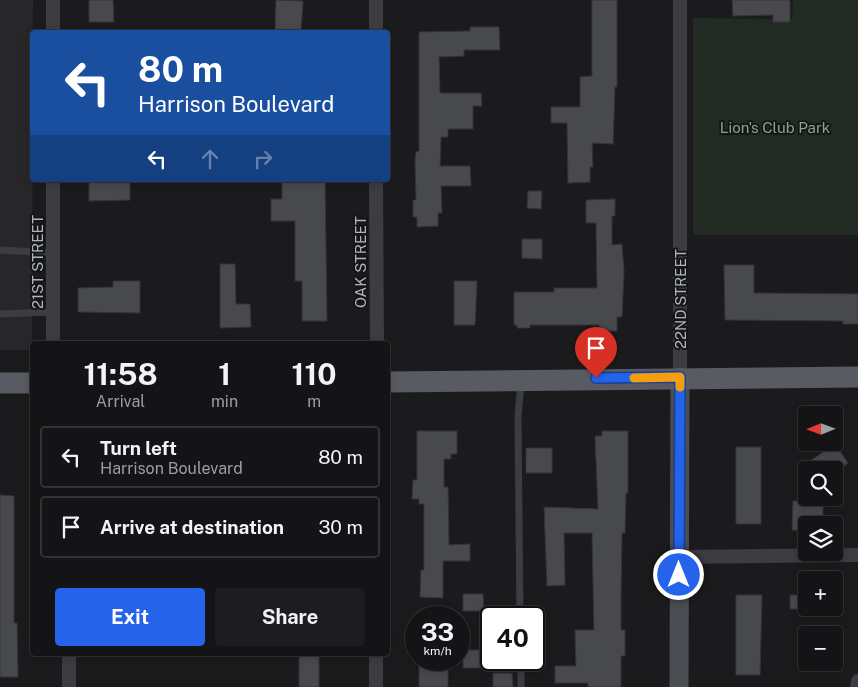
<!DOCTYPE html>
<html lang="en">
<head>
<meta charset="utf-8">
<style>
  :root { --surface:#141416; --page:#1d1d1f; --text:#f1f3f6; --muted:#9d9ea1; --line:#333335; --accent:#2563eb }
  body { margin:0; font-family:"Public Sans",sans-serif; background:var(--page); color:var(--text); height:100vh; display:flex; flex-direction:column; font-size:19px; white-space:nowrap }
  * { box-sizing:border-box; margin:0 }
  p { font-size:16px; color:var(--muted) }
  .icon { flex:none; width:28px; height:28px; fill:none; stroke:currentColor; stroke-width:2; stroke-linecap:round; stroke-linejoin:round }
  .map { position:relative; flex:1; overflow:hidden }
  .side { position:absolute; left:30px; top:341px; width:360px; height:315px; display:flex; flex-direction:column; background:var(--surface); border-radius:5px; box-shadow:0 2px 8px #0003,0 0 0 1px var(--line) }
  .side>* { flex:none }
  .top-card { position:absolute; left:30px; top:30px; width:360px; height:152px; border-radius:5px; box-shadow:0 2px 8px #0003,0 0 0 1px var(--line); background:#1a4fa0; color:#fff; overflow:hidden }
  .needle { width:32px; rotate:269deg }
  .buttons { position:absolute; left:798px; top:406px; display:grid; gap:10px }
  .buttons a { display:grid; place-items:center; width:45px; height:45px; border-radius:5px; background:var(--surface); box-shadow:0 2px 8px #0003,0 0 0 1px var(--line); font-size:25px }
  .speed { position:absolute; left:405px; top:606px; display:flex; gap:10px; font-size:25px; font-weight:700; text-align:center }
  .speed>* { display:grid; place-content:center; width:65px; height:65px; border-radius:50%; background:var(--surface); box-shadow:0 2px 8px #0003,0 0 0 1px var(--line); line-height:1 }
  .speed small { font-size:12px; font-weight:400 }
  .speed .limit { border:2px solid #111; border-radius:8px; background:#fff; color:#111 }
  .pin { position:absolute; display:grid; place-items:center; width:42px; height:42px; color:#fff; margin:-51px -21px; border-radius:50% 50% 50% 0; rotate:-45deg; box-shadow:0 0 5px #0007 }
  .pin .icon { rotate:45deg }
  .me { position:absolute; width:55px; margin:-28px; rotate:0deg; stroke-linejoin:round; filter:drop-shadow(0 0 4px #0008) }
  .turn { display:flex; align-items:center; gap:18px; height:105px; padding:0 25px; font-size:22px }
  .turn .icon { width:65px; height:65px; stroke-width:2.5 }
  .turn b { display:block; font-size:35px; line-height:42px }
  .lanes { display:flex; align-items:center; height:48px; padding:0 25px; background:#0003; justify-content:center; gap:25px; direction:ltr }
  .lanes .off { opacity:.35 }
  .eta { display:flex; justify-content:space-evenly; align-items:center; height:85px; text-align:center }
  .eta b { font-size:30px; font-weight:700; line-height:35px }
  .cta { display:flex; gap:10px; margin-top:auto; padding:10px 25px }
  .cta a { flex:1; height:58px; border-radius:5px; background:var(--accent); color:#fff; font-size:20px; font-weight:700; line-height:58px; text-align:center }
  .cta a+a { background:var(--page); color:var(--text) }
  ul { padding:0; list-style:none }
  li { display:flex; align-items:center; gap:15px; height:62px; margin:0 10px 8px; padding:0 15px; border:2px solid var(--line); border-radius:5px }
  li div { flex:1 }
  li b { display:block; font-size:19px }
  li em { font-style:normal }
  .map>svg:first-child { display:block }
  .built { fill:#27272a }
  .green { fill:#222b23 }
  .building { fill:#48494d; stroke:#353539 }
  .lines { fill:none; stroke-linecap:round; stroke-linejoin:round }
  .lane { stroke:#3c3d42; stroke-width:7 }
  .street { stroke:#3c3d42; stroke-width:14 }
  .secondary { stroke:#4a4d52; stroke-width:19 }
  .primary { stroke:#585b61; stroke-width:21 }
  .route-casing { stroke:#184099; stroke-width:12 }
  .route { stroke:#2563eb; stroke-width:9 }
  .slow { stroke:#f59e0b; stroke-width:9 }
  .labels { text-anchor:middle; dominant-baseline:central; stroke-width:4; stroke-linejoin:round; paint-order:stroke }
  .park-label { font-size:15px; fill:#88a686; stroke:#161618 }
  .street-label { font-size:15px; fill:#aeb4bc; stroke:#161618 }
</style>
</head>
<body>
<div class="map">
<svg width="858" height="687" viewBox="0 0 858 687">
  <rect width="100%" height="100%" fill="#1b1b1d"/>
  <!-- built -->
  <path class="built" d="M0 0H33L32 350H0Z"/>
  <!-- green -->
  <path class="green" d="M793 0H858V235H693V18L792 19Z"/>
  <!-- building -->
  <path class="building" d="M89 0H113L114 22H89Z
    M276 0 303 1 301 31H275Z
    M592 0H617V87H615L613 144 592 143 593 167H590V182L568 183 567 123H551V107H580V77L592 76Z
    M732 0H790V22H773V15L733 16Z
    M470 27H499L500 50H464V56L439 57 440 93H481L482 106H473V129H448V137H441L440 166H470L471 186H441L442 213H438V226L417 227V217H413V200H416L415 161 416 152 419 151V32L470 31Z
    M89 180H130V200L89 201Z
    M282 180H325L327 321H302V281H295V221H271V199H282Z
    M528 191H542L541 209 527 208Z
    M615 199V216H612V245L622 244 624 271 622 317H617V331H599V325H530V328H517V325H514V292H554V288H597L596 223H586V200Z
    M522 239H542V259L522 258Z
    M220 264H235L236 304H250L251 327 220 328Z
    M724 265H754V293L858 294V324H843V321L725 320Z
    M113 281H140V313L78 312V288L113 287Z
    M454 281H477L475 325H454Z
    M417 431H457V454H451V459H444V487H448L449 545 470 544V561H443V598L420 597 421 570H424V504H419V499H412L413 480H417Z
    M602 431H628V493H626L625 533H622L621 595V630H625V656H621V687H588V683H555V666H576L575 630H594L592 533H564L565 585 547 586 544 507 598 509 595 436H602Z
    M835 444 848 463 838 470H816L810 461Z
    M736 447H761V524H736Z
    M526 448H552V473H526Z
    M0 495 14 496V623H17L18 677H0Z
    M793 501H823V525H806V531L792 530Z
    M463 594H483L484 611H463Z
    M736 595H762L760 675H736Z
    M790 595H806V609H790Z
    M463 650H484V668H463Z
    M299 654H319V687H299Z
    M419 660H448V687H419Z
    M493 673H512L513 687H493Z"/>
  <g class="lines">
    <!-- lane -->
    <path class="lane" d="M0 250 53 253
      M0 314 53 312
      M520 618 518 417 521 382
      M521 660V687"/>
    <!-- street -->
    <path class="street" d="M53 0V32
      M376 0V32
      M376 180 377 344
      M53 344V180
      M680 377V0
      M679 557 858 555
      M69 654V687
      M376 687V654
      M857 687 858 681"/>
    <!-- secondary -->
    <path class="secondary" d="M679 687 680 377"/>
    <!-- primary -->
    <path class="primary" d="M388 382 858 377
      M0 383H32"/>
  </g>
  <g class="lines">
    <defs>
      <path id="route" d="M596 378 680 377 679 575"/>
    </defs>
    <!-- route casing -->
    <use href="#route" class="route-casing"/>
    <!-- route -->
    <use href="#route" class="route"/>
    <!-- slow -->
    <path class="slow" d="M634 378 680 377V387"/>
  </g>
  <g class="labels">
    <!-- park labels -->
    <g class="park-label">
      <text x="775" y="127">Lion's Club Park</text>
    </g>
    <!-- street labels -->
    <g class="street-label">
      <text transform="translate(37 262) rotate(-90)">21ST STREET</text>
      <text transform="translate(360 262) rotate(-90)">OAK STREET</text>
      <text transform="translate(680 299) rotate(-90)">22ND STREET</text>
    </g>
  </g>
</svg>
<div class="buttons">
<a><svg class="needle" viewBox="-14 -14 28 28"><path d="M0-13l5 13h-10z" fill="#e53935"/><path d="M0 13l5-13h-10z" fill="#9d9ea1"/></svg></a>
<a><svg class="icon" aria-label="search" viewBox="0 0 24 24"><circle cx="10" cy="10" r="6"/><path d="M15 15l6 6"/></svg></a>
<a><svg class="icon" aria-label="layers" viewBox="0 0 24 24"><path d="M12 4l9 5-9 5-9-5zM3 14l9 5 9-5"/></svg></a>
<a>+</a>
<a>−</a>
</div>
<div class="speed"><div>33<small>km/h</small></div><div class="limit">40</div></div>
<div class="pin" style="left:596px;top:378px;background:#d93025"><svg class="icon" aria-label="arrive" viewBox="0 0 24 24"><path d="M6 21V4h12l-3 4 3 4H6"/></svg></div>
<svg class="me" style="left:679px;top:575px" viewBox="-20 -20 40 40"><circle r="17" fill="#2563eb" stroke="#fff" stroke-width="3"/><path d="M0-11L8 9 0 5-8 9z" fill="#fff"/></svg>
<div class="top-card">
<div class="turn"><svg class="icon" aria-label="left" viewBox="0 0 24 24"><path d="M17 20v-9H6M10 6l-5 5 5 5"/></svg><div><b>80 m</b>Harrison Boulevard</div></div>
<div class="lanes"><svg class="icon" aria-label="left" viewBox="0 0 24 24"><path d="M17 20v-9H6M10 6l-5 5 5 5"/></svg><svg class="icon off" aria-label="ahead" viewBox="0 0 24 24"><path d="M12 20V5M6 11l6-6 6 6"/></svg><svg class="icon off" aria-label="right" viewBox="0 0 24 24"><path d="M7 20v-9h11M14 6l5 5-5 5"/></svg></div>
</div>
<section class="side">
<div class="eta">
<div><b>11:58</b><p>Arrival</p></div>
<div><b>1</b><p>min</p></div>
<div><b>110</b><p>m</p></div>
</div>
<ul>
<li><svg class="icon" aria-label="left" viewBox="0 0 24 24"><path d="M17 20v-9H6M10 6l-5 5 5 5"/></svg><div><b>Turn left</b><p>Harrison Boulevard</p></div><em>80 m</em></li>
<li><svg class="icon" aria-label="arrive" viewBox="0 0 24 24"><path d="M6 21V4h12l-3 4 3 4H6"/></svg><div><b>Arrive at destination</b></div><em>30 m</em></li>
</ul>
<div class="cta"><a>Exit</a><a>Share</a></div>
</section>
</div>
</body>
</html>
